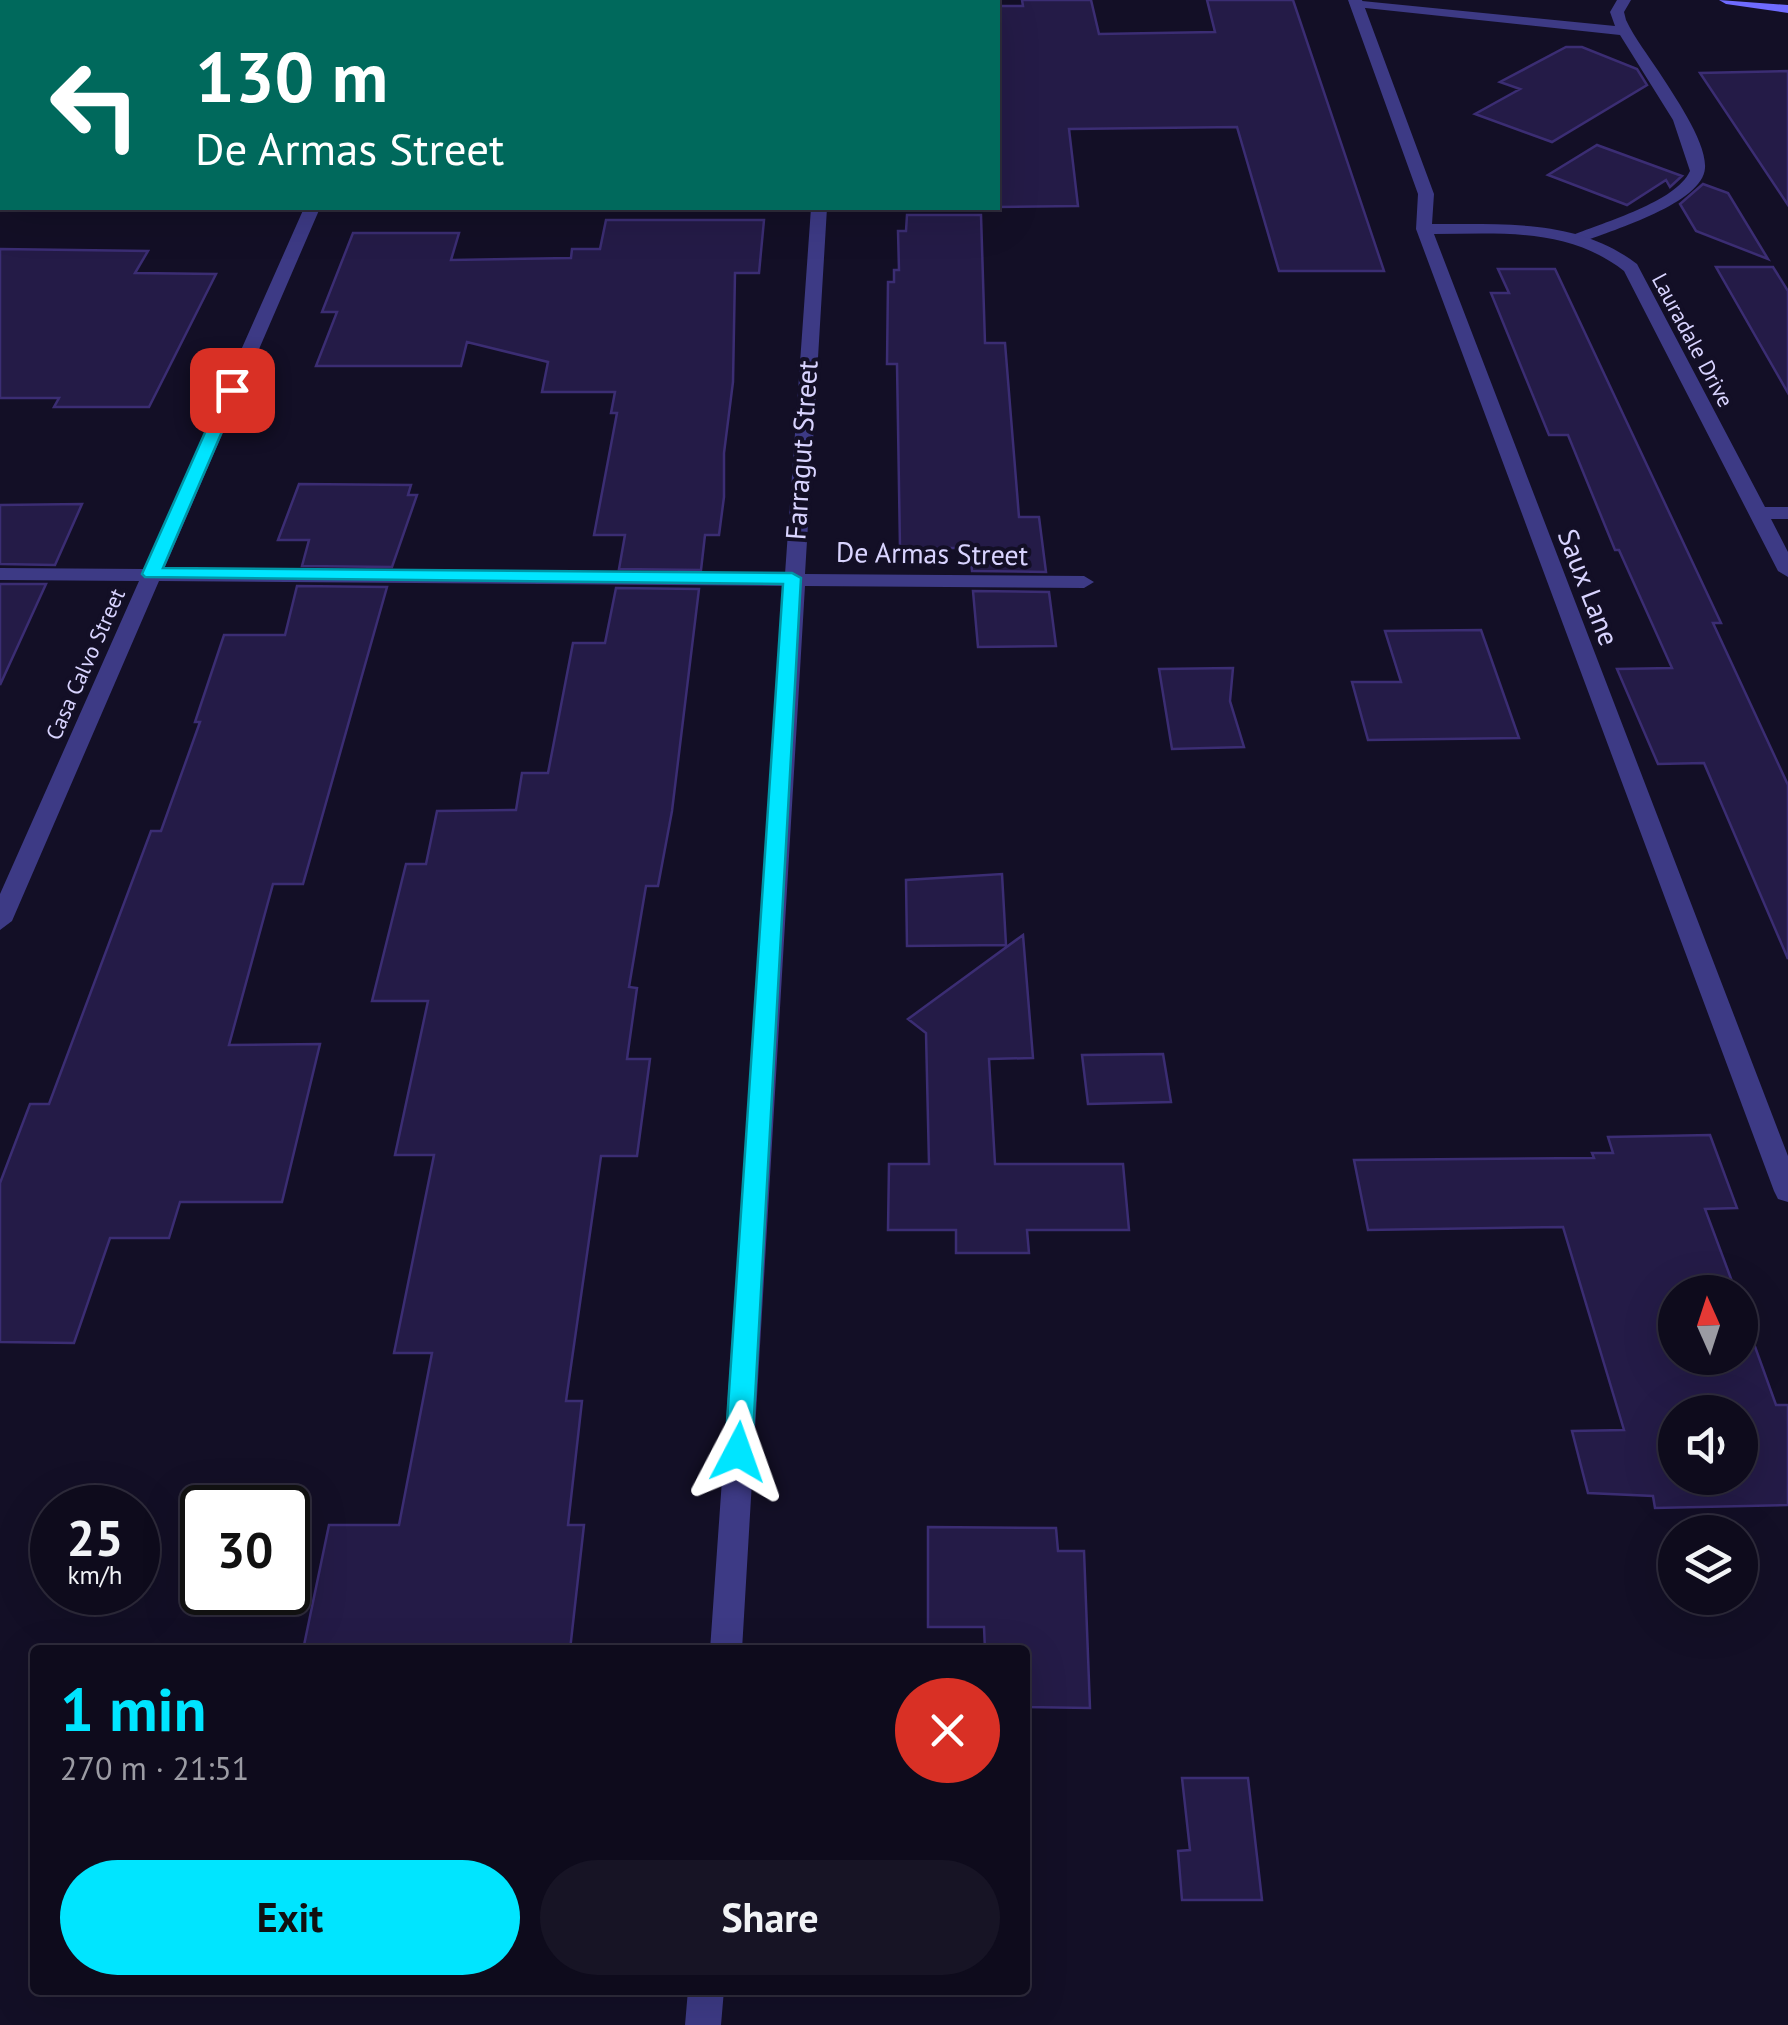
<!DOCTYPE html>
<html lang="en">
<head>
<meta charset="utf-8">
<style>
  :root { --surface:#0e0b1c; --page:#171425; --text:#f1f3f6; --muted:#9b9ba3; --line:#2e2b3b; --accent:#00e5ff }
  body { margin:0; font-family:"PT Sans",sans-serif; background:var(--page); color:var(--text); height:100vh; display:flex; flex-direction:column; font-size:38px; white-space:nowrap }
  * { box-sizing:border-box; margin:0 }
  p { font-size:32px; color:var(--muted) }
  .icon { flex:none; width:55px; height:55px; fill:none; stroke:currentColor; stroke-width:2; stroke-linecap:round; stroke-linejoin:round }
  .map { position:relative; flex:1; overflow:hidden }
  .panel { position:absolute; left:30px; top:1645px; width:1000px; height:350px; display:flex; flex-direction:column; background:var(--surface); border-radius:10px; box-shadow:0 10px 40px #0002,0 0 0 2px var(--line) }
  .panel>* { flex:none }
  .banner { position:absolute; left:0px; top:0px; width:1000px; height:210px; box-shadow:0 10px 40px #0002,0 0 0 2px var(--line); background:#00695c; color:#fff; overflow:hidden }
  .needle { width:65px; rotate:357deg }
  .fabs { position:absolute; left:1658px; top:1275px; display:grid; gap:20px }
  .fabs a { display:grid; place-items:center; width:100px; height:100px; border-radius:50%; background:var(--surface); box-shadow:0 10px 40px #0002,0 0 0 2px var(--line); font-size:50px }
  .speed { position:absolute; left:30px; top:1485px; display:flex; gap:20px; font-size:50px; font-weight:700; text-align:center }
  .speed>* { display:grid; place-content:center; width:130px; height:130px; border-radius:50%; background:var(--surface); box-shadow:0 10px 40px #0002,0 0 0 2px var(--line); line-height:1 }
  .speed small { font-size:25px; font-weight:400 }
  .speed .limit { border:5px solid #111; border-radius:15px; background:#fff; color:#111 }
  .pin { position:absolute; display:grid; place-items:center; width:85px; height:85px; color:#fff; margin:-42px; border-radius:20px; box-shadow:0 5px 15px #0006 }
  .me { position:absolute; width:110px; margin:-55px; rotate:4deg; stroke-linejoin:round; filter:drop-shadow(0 0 8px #0008) }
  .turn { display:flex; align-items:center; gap:35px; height:210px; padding:0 30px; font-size:45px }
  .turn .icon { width:130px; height:130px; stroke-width:2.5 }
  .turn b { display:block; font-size:70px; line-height:85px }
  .round { display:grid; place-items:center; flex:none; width:105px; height:105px; border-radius:52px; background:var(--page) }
  .headline { display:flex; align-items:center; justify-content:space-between; height:170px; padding:0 30px }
  h1 { font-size:60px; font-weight:600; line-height:75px; color:var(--accent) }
  .action { display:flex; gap:20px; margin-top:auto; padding:20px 30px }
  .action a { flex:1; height:115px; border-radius:60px; background:var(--accent); color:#111; font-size:40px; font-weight:600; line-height:115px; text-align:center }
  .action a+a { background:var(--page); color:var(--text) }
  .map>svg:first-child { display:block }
  .building { fill:#241b47; stroke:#3b2d73; stroke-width:2.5; fill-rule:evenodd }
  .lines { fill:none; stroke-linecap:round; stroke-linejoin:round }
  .lane { fill:#3d3a85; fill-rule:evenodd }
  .street { fill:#3d3a85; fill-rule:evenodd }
  .secondary { fill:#6f6bff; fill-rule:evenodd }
  .route { fill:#00e5ff; stroke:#0095a6; stroke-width:2.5 }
  .labels { text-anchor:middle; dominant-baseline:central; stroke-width:8; stroke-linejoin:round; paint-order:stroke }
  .far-street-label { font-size:22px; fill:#d9d4ff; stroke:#130f26 }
  .street-label { font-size:28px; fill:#d9d4ff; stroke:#130f26 }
</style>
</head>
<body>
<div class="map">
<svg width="1788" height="2025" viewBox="0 0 1788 2025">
  <rect width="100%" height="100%" fill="#130f26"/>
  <!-- building -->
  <path class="building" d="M1022 0H1091L1099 34 1215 32 1207 0H1293L1384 271H1279L1237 127 1069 129 1078 206 998 207V6H1023Z
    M1566 47H1582L1637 69 1647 85 1552 142 1475 114 1520 89 1500 82Z
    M1788 71V205L1700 73Z
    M1597 145 1660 168 1682 176 1670 187 1666 180 1627 205 1548 175Z
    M1703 184 1728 193 1768 259 1696 231 1680 204Z
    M907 215H981L985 343H1005L1019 517H1039L1046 572 972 571 970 548H900L897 364H887L888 282H894V270H899L898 231H906Z
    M606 220H764L759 273H735L733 382 724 453V497L719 535H705L701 570 619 569 625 535H594L617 413H611L615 392H542L548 362 467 342 461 366H316L337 312H322L353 233H459L451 260 571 258 572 249H600Z
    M0 249 148 251 135 273 216 274 149 407H54L59 398H0Z
    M1716 267H1773L1788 291V393Z
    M1498 269H1555L1721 623H1713L1788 785V959L1704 763 1658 764 1617 669 1672 668 1619 550H1615L1568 435H1549L1491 293H1509Z
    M299 484 411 485 408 495H417L392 567 302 566 309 540H278Z
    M82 504 55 565 0 564V505Z
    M0 584H46L0 685Z
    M297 586 387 587 303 884H273L229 1045 320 1044 282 1202H180L169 1238H110L74 1343 0 1342V1183L30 1104H49L151 831H161L200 722H195L224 635H285Z
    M616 588 699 589 672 811 658 886H646L629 987 637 988 627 1059H650L637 1156H601L566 1401H582L568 1525H584L570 1650H303L329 1525H399L432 1353H394L434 1155H395L428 1001H372L406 864H426L437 811 516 810 522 773H548L573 643H605Z
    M973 591 1049 592 1056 646 978 647Z
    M1481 630 1519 738 1368 740 1352 682H1401L1385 631Z
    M1233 668 1230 701 1244 747 1172 749 1159 669Z
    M1002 874 1006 945 907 946 906 880Z
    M1023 935 1033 1058 989 1059 995 1164H1123L1129 1230H1027L1029 1253H956V1230H888L889 1164H929L926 1033 908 1019Z
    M1163 1054 1171 1102 1088 1104 1082 1055Z
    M1710 1135 1737 1208 1705 1209 1736 1292H1675V1358H1740V1305L1776 1405H1788V1505L1655 1508 1653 1496 1588 1493 1572 1431 1624 1430 1563 1227 1368 1230 1354 1160 1594 1158 1592 1153H1613L1608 1137ZM1675 1412H1740V1478H1675Z
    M928 1527 1056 1528 1058 1551H1084L1090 1708 1025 1707V1650H985L984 1627H928Z
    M1182 1778H1248L1262 1900H1182L1178 1851 1190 1850Z"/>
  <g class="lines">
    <!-- lane -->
    <path class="lane" d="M1352 0 1615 26 1610 12 1617 0H1631L1624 12 1626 20C1635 39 1648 55 1659 72 1673 94 1707 142 1705 168 1703 203 1613 230 1585 241H1573V235C1604 222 1676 202 1690 171L1673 120 1620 35 1356 7 1349 3Z"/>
    <!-- street -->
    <path class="street" d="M1348 0H1362L1434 194 1432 224C1504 225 1577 218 1637 264L1765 507H1788V519H1771L1788 552V577L1778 571 1624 271C1568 227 1501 234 1434 234L1788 1156V1202L1778 1199 1774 1191 1416 229 1418 194Z
      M0 127H2V135H0Z
      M304 208H320L164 569 785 574 811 208H827L805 574 1084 576 1094 582 1084 588 805 586 742 1650H710L785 586 159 581 12 921 0 930V894L139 581 0 580V568L144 569Z
      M688 1990H724L721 2025H685Z"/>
    <!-- secondary -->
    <path class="secondary" d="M1719 0 1788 5V13L1726 4Z"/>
  </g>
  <!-- route -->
  <path class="route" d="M232 386 240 390 163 568 792 573 801 578 752 1452 748 1460 738 1464 729 1460 725 1452 783 584 145 577 142 574 224 390Z"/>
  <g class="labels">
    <!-- far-street labels -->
    <g class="far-street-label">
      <text transform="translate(1693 340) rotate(62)">Lauradale Drive</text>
      <text transform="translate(85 664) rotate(-66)">Casa Calvo Street</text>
    </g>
    <!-- street labels -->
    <g class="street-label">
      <text transform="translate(801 450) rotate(-86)">Farragut Street</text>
      <text transform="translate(932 553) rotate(1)">De Armas Street</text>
      <text transform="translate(1589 587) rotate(69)">Saux Lane</text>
    </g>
  </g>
</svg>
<div class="fabs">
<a><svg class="needle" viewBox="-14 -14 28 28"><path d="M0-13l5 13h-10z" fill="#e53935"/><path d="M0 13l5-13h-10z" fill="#9b9ba3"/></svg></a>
<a><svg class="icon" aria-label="sound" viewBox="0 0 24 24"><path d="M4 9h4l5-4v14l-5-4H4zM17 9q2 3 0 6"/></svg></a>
<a><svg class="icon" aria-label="layers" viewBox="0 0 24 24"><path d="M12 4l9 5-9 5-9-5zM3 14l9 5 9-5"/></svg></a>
</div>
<div class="speed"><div>25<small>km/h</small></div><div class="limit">30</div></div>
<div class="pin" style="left:232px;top:390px;background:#d93025"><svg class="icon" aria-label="arrive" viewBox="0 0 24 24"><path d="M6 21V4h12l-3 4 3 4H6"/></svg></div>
<svg class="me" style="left:738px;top:1452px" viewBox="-20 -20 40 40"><path d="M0-17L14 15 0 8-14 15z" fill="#00e5ff" stroke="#fff" stroke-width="4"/></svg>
<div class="banner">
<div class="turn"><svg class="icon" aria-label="left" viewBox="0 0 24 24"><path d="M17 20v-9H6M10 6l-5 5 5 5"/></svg><div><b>130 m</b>De Armas Street</div></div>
</div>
<section class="panel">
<div class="headline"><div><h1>1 min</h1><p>270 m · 21:51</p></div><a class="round" style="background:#d93025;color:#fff"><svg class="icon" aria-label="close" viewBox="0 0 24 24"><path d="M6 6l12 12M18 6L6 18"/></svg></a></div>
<div class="action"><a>Exit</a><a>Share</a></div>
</section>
</div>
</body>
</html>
